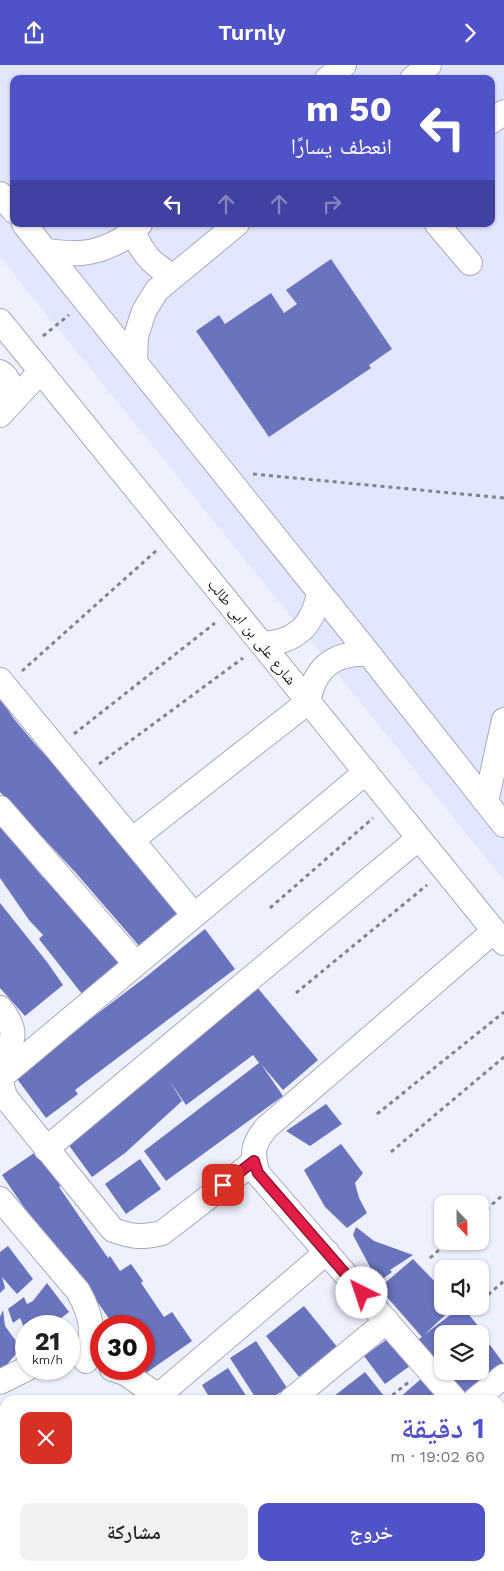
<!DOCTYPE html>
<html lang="ar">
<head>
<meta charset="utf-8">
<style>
  :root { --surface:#fff; --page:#f2f2f2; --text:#222; --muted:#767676; --accent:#5052c8 }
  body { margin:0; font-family:"Work Sans","Noto Naskh Arabic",sans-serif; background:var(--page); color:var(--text); direction:rtl; height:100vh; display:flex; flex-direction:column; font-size:19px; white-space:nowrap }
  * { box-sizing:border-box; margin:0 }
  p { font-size:16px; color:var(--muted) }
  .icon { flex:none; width:28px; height:28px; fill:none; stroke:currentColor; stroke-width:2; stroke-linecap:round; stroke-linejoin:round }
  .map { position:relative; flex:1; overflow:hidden; direction:ltr }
  .drawer { position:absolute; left:0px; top:1330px; width:505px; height:176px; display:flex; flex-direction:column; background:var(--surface); border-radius:15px 15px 0 0; box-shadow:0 1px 4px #0004; direction:rtl }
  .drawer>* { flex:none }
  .hud { position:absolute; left:10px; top:10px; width:485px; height:152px; border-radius:10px; box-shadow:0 1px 4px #0004; direction:rtl; background:#5052c8; color:#fff; overflow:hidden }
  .needle { width:32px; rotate:158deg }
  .fabs { position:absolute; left:434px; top:1130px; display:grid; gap:10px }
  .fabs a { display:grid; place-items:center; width:55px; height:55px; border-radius:10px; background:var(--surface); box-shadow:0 1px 4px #0004; font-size:25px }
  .speed { position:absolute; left:15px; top:1250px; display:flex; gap:10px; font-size:25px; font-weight:700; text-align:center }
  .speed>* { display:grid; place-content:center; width:65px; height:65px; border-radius:50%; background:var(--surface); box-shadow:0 1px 4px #0004; line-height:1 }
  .speed small { font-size:12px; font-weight:400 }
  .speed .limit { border:8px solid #d22; background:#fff; color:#111 }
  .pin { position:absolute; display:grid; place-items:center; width:42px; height:42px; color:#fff; margin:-21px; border-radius:10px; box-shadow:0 2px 8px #0006 }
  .me { position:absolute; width:55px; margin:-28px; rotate:319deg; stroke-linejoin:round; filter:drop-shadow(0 0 4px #0008) }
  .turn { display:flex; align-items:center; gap:18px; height:105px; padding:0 20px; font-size:22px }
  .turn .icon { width:65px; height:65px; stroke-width:2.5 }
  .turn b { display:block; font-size:35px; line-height:42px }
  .lanes { display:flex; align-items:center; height:48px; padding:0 20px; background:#0003; justify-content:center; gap:25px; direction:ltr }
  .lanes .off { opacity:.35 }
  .round { display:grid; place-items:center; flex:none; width:52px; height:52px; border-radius:10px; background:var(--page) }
  .summary { display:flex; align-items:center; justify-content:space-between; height:85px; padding:0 20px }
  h1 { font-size:30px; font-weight:600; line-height:38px; color:var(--accent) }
  .primary-button { display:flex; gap:10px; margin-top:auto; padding:10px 20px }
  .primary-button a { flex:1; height:58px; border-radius:10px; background:var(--accent); color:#fff; font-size:20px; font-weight:600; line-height:58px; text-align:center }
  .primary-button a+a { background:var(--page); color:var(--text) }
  header { display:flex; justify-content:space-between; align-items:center; height:65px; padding:0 20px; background:var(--accent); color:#fff; font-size:22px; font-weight:600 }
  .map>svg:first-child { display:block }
  .built { fill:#e2e7fe; fill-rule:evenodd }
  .building { fill:#6a73be }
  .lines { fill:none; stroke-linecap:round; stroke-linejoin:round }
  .minor-casing { stroke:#a6aabe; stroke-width:26 }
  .path { stroke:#81838d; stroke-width:3; stroke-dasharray:4 4; stroke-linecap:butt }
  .minor { stroke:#fff; stroke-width:24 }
  .route-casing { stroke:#92132f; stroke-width:12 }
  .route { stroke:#e11d48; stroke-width:9 }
  .labels { text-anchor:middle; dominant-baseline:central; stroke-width:4; stroke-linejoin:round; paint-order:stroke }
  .street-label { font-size:15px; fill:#14151c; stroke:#fff }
</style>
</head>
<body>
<header><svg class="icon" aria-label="forward" viewBox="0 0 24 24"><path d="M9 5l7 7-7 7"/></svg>Turnly<svg class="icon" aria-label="share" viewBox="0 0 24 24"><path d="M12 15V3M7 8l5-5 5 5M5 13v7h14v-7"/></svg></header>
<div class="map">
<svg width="504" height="1506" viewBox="0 0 504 1506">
  <rect width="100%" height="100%" fill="#edf0fd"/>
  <!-- built -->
  <path class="built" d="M0 0H504V815L0 192ZM14 14H491V159H14Z"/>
  <!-- building -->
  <path class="building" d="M331 194 392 284 369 300 371 303 269 372 196 266 219 250 225 259 271 228 284 248 297 239 286 225Z
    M0 633 14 654 35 679 60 706 182 849 141 883 76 808 0 727Z
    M0 761 40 809 59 829 64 826 123 903 86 934 39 874 43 870 29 855 0 813Z
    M0 838 47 897 63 920 25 951 0 923Z
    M205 864 235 904 75 1025 78 1029 46 1053 15 1011 147 911Z
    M256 921 318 995 283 1025 261 999 283 1031 166 1116 144 1086 259 998 253 990 186 1040 169 1015 182 1036 125 1088 92 1112 68 1079Z
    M326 1039 342 1059 310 1081 286 1066Z
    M341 1079 363 1108 355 1118 359 1133 367 1148 347 1163 325 1142 304 1105Z
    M37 1086 61 1121 59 1122 108 1193 110 1191 120 1206 131 1199 143 1216 141 1218 164 1252 172 1247 192 1276 146 1308 143 1304 144 1261H114L83 1216 77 1220 2 1110Z
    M140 1094 161 1124 126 1149 105 1119Z
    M356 1162 374 1176 413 1190 390 1205 392 1207 378 1217 353 1170Z
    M8 1181 33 1214 17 1229 2 1212 5 1223 0 1228V1187Z
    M413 1194 442 1224V1241H455L424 1270 462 1241 487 1272 480 1278V1269H442V1305L418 1275 422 1272 379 1223Z
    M47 1218 69 1247 51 1261H26V1267L20 1253 13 1258 8 1244 24 1232 27 1239 33 1236Z
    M304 1241 338 1283 300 1313 266 1271Z
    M3 1245 5 1261 21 1283 4 1303 0 1304V1252Z
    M393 1270 414 1298 385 1319 364 1291Z
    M256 1276 287 1323 268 1335H257L230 1293Z
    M490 1280 504 1299V1306L466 1334 449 1310 454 1306H480V1287Z
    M228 1303 249 1335H211L202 1320Z
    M365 1307 384 1331 378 1335H329Z
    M422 1313 441 1335H397Z
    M504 1399V1449L500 1444V1402Z
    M5 1428V1472L0 1465V1432Z
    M504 1484V1506H482L479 1501H500V1487Z
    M27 1501H162L156 1506H30Z
    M318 1501H344L336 1506H321Z
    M364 1501H383L387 1506H357Z
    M415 1501H442L436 1506H419Z"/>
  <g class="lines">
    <defs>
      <path id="minor" d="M327 14 344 0
        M412 14 429 0
        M491 57 504 47
        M0 129 14 146
        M24 159 369 589 504 760
        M437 159 470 198
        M133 164C140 187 153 201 174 211
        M47 186C75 190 93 190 119 176 127 172 133 164 140 159
        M0 256 504 878
        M135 297 136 271 144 246 157 225 237 159
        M0 307C11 313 11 326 11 338
        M0 350 41 306
        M262 579C296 577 313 561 319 528
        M0 615 194 850
        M486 737 504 655
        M0 743 136 899
        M132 775 308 637C315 602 334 587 369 589
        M0 943C27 975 2 982 1 1013 1 1020 3 1026 6 1033L113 1165C133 1172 141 1173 162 1168L254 1097
        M1 1012 366 707
        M46 1084 419 773
        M0 1134 78 1226C93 1252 94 1268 86 1296
        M112 1304 125 1308 158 1331 162 1335
        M0 1317 26 1304
        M158 1331 327 1187
        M291 1335 387 1256
        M455 1335 258 1109C251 1088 253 1078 267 1062L494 866
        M475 1335 504 1311
        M500 1463 504 1460
        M292 1501 296 1506
        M402 1501 406 1506
        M217 1506 223 1501
        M445 1506 451 1501"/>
    </defs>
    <!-- minor casing -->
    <use href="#minor" class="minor-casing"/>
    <!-- path -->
    <path class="path" d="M43 271 69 250
      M253 409 504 433
      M22 606 157 485
      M74 669 215 558
      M99 699 243 593
      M270 843 373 753
      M296 928 427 820
      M377 1049 504 947
      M391 1087 504 992
      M480 1150 504 1129
      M430 1193 449 1176
      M482 1235 504 1216
      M386 1335 409 1317"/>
    <!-- minor -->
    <use href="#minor" class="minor"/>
  </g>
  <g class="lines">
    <defs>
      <path id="route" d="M223 1120 254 1096 258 1108 362 1228"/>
    </defs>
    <!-- route casing -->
    <use href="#route" class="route-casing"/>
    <!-- route -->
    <use href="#route" class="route"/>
  </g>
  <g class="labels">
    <!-- street labels -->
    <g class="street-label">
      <text transform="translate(252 567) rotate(51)">شارع على بن ابى طالب</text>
    </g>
  </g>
</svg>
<div class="fabs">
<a><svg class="needle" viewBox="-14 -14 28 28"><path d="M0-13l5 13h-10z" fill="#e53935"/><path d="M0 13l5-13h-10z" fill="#767676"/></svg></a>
<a><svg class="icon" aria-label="sound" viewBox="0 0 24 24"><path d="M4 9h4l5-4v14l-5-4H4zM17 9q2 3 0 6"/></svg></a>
<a><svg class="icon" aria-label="layers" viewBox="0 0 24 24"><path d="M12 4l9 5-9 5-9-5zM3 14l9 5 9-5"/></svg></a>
</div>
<div class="speed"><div>21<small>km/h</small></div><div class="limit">30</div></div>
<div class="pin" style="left:223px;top:1120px;background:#d93025"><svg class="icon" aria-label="arrive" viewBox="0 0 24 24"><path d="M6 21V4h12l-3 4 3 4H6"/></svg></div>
<svg class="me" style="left:362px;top:1228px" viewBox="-20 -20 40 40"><circle r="19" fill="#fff"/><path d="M0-13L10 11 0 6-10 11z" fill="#e11d48"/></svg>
<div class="hud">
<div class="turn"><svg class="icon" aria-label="left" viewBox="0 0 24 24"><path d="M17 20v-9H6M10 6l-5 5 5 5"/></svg><div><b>50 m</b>انعطف يسارًا</div></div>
<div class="lanes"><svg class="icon" aria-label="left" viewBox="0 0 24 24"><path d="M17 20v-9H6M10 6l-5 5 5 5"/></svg><svg class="icon off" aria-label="ahead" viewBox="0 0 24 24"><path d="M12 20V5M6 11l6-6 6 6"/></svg><svg class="icon off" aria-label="ahead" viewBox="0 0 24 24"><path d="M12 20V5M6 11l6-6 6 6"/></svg><svg class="icon off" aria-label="right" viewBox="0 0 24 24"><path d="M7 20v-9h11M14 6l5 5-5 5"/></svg></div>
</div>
<section class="drawer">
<div class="summary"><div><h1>1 دقيقة</h1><p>60 m · 19:02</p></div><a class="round" style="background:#d93025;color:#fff"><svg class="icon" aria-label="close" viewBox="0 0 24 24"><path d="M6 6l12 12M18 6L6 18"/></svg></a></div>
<div class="primary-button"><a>خروج</a><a>مشاركة</a></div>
</section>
</div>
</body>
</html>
